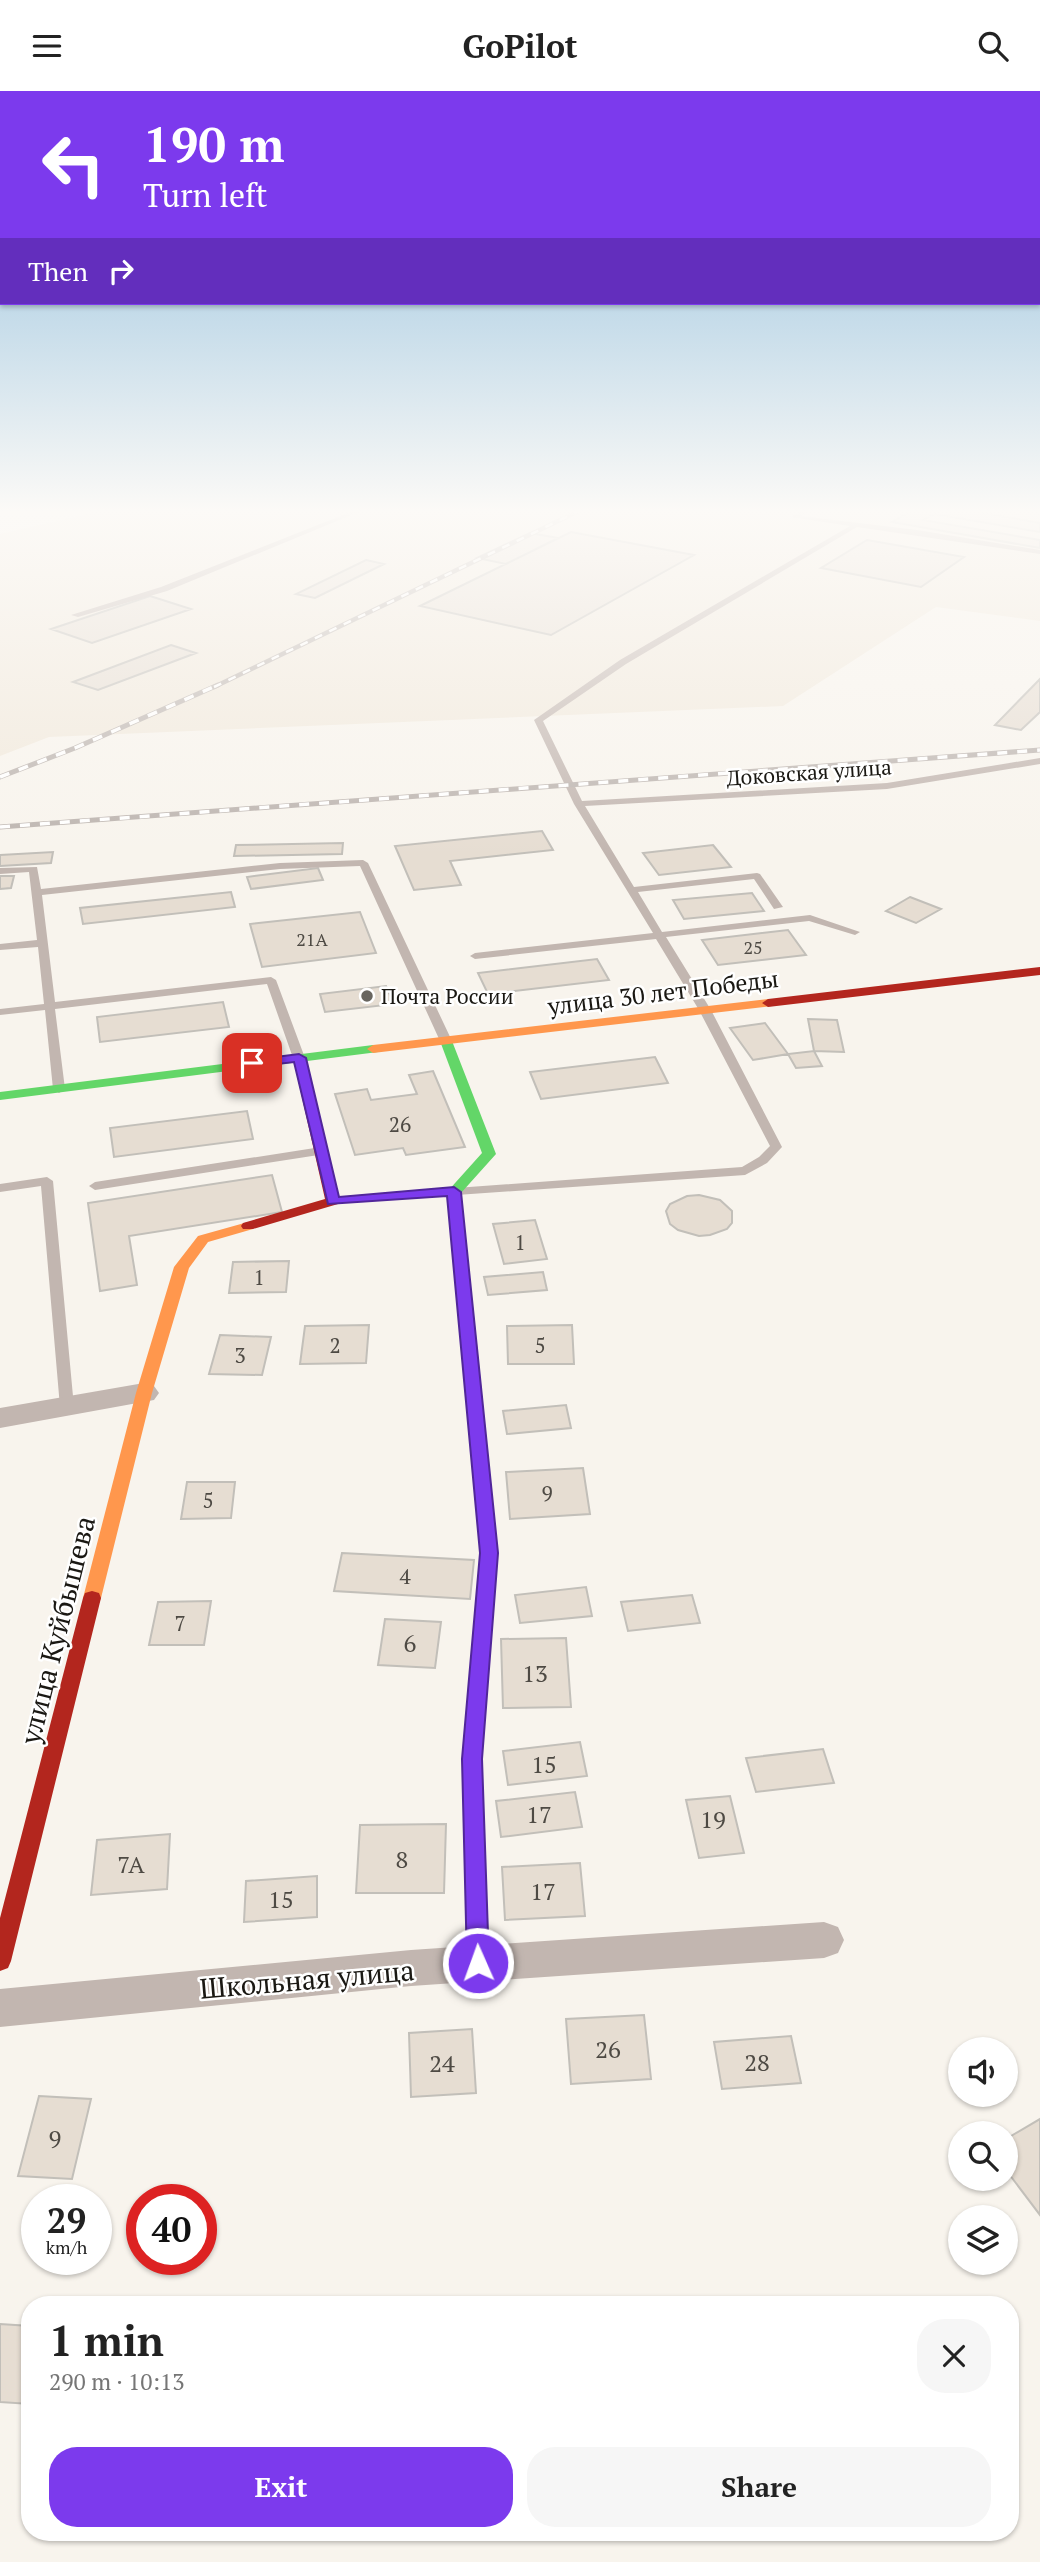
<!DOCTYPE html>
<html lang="en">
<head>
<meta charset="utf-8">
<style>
  :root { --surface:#fff; --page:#f6f6f6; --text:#222; --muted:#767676; --accent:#7c3aed }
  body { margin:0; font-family:"PT Serif",serif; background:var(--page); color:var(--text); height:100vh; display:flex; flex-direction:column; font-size:26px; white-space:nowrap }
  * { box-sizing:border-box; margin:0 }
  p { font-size:23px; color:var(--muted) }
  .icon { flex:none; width:38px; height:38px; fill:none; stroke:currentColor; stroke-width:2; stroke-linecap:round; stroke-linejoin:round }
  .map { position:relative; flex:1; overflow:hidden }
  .drawer { position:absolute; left:21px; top:2205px; width:998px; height:245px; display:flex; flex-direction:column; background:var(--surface); border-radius:28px; box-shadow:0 2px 5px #0004 }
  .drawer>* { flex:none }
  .guide { position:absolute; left:0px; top:0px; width:1041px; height:214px; box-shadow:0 2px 5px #0004; background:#7c3aed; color:#fff; overflow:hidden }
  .fabs { position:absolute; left:948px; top:1946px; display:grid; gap:14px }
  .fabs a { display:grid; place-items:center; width:70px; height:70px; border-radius:50%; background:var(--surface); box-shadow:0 2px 5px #0004; font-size:35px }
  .speed { position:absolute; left:21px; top:2093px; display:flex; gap:14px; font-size:35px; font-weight:700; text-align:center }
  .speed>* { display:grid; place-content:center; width:91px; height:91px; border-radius:50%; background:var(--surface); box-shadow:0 2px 5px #0004; line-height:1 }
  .speed small { font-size:18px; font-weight:400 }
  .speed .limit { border:10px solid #d22; background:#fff; color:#111 }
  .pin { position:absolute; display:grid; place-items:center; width:60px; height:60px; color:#fff; margin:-30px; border-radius:14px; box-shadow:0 4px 10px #0006 }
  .me { position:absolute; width:77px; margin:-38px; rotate:358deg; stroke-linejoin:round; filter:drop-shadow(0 0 5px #0008) }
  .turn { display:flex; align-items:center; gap:24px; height:147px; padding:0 28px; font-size:32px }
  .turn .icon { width:91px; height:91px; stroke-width:2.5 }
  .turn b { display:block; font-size:49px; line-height:60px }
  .then { display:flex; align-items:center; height:66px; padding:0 28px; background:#0003; gap:14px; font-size:26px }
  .round { display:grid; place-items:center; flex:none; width:74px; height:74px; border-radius:28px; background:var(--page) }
  .head { display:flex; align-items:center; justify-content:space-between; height:119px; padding:0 28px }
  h1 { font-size:42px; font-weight:700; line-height:52px }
  .button { display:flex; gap:14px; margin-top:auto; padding:14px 28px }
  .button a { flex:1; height:80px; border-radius:28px; background:var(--accent); color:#fff; font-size:28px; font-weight:700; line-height:80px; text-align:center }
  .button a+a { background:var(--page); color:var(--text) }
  header { display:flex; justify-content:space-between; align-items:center; height:91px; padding:0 28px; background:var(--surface); font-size:32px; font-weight:700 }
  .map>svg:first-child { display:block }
  .built { fill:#f1e9dc }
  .building { fill:#e6ddd2; stroke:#c2bfb9; stroke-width:2 }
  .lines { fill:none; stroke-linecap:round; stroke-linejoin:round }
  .lane { fill:#c2b6b0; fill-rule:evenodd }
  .street { fill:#c2b6b0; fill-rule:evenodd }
  .fast { fill:#63d668; fill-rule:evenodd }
  .slow { fill:#ff974d; fill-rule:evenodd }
  .jam { fill:#b3261e; fill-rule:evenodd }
  .rail-far1-casing { stroke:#bcb4af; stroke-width:4.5 }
  .rail-casing { stroke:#bcb4af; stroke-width:5 }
  .rail-far1 { stroke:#fff; stroke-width:2.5; stroke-dasharray:8; stroke-linecap:butt }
  .rail { stroke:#fff; stroke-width:3.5; stroke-dasharray:10; stroke-linecap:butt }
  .route { fill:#7c3aed; stroke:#51269a; stroke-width:2 }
  .poi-dot { fill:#68655f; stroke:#fff; stroke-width:2.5 }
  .labels { text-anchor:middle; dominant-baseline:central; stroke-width:5; stroke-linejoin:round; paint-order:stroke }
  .far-number-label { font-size:18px; fill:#4e4a44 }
  .far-street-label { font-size:21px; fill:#1a1813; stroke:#fff }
  .far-poi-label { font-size:21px; fill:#1a1813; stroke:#fff; text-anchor:start }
  .number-label { font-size:21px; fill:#4e4a44 }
  .street-label { font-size:24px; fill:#1a1813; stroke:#fff }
  .near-number-label { font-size:24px; fill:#4e4a44 }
  .near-street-label { font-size:28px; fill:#1a1813; stroke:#fff }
</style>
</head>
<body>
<header><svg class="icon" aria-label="menu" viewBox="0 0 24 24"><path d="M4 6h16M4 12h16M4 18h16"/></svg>GoPilot<svg class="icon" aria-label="search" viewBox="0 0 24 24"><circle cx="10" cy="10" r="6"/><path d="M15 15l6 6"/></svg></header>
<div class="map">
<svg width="1040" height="2471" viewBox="0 0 1040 2471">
  <rect width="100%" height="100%" fill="#f8f4ed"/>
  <!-- built -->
  <path class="built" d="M109 418H1040V530L936 516 783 615 49 646 0 665V443Z"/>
  <!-- building -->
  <path class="building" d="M914 418H984L978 421 1040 432V441L934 423 923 429 1040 449V457L892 431Z
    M571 441 694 464 551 544 420 515Z
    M530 442 558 447 506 473 477 467Z
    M867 449 964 466 921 496 821 477Z
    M366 469 384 473 315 507 296 503Z
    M150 505 191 518 92 552 51 538Z
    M171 554 196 562 98 599 73 591Z
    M1040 588V621L1021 639 995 634Z
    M542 740 553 759 450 770 461 794 414 799 395 755Z
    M343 752 342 763 234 765 236 754Z
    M713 754 731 776 659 784 643 762Z
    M53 761 51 772 0 775V764Z
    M318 777 323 789 251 798 247 786Z
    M0 785H14L11 797 0 798Z
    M231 801 235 816 83 833 80 817Z
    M752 802 764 820 684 828 673 809Z
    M910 806 941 818 916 832 886 820Z
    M360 821 376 862 262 876 250 833Z
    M788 839 806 864 718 874 702 849Z
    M597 868 609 889 488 903 478 882Z
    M386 895 394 913 325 921 320 903Z
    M223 911 229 936 100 951 97 926Z
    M808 928 837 929 844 961 814 960Z
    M765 932 788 963 753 969 730 937Z
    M814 960 822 975 796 977 788 963Z
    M655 966 668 992 541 1008 530 981Z
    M433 980 465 1056 406 1064 403 1057 355 1064 335 1003 367 998 371 1009 417 1003 409 984Z
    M247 1020 253 1048 114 1066 110 1037Z
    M272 1084 282 1121 129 1145 137 1194 100 1200 88 1112Z
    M699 1104 720 1109 732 1120V1132L727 1138 710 1144 699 1145 678 1139 670 1133 666 1120 670 1113 687 1105Z
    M535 1129 547 1168 504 1173 493 1133Z
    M289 1170 286 1201 229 1202 233 1171Z
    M543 1181 547 1199 488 1204 484 1186Z
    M369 1234 366 1272 300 1273 305 1235Z
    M572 1234 574 1273H508L507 1235Z
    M220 1244 271 1246 262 1284 209 1283Z
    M566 1314 571 1337 507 1343 503 1320Z
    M583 1377 590 1423 510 1428 506 1381Z
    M187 1391H235L231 1427 181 1428Z
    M342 1462 474 1469 470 1508 334 1500Z
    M586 1496 592 1525 520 1532 515 1504Z
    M692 1504 700 1532 628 1540 621 1511Z
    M211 1510 204 1554H149L158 1511Z
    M385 1528 441 1531 435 1577 378 1574Z
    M566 1547 571 1616 503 1617 501 1548Z
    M580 1651 587 1685 508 1694 503 1660Z
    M823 1658 834 1692 756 1701 746 1667Z
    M575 1701 582 1736 501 1746 496 1710Z
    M730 1705 744 1762 699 1767 686 1709Z
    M446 1733 444 1802H356L360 1734Z
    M170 1743 167 1798 91 1804 97 1749Z
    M580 1772 585 1825 505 1829 502 1776Z
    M317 1785V1826L244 1831 246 1790Z
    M644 1924 651 1988 571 1993 566 1928Z
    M472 1938 476 2002 411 2006 409 1942Z
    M791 1945 801 1992 722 1998 714 1951Z
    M39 2005 91 2008 72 2088 18 2085Z
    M1040 2028V2124L1006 2079V2048Z
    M0 2233 30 2235V2313L0 2311Z"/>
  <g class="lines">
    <!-- lane -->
    <path class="lane" d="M358 418H366L167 500 78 526 71 524 161 496Z
      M806 418H813L801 425 917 439 1040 459V463L857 436 626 573 543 630 582 710 887 692 1040 667V673L887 698 585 715 634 796 757 782 760 783 783 816 774 818 754 788 638 801 662 841 810 824 860 841 855 844 809 830 666 846 711 919 782 1056 767 1072 745 1084 328 1113 327 1110 328 1107 333 1106 742 1076 759 1066 770 1055 699 919 656 848 475 868 470 865 475 862 653 842 574 713 534 629 620 569 850 435 791 426Z
      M363 769 368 772 452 950 450 952 446 953 440 950 360 775 280 778 42 804 55 911 271 886 276 889 305 967 303 969H295L293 967 267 893 55 918 65 998 59 1002 53 998 45 919 0 924V918L44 913 38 856 0 859V853L37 849 29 781 0 783V777L37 776 41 798 280 772Z
      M321 1056 325 1057 327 1060 325 1063 95 1099 89 1095 95 1091Z
      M47 1086 53 1090 74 1316 67 1321 60 1316 41 1095 0 1101V1093Z"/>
    <!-- street -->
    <path class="street" d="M144 1292 154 1295 159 1302 154 1309 0 1337V1317Z
      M824 1831 838 1836 844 1849 838 1862 824 1867 411 1895 0 1936V1898L411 1859Z"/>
    <!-- fast -->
    <path class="fast" d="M446 946 452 950 496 1063 461 1102 477 1253 469 1258 461 1253 447 1101 482 1062 440 950Z
      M373 954 378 955V961L0 1009V1001Z"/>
    <!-- slow -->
    <path class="slow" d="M768 908 772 909V915L373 962 367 958 373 954Z
      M248 1131 255 1135 253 1138 208 1151 189 1177 152 1302 101 1507 99 1512 92 1514 85 1512 83 1507 136 1302 174 1176 198 1145Z
      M469 1248 477 1253 498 1462 482 1668 489 1872 486 1879 478 1882 470 1879 467 1872 462 1668 480 1462 461 1253Z"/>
    <!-- jam -->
    <path class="jam" d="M1040 876V884L768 916 762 912 768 908Z
      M299 963 305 967 340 1110 338 1113 253 1138H243L241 1135 243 1132 325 1108 293 967Z
      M92 1500 99 1502 101 1507 11 1870 8 1877 0 1880V1827L83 1507 85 1502Z"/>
    <defs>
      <path id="rail-far1" d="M214 596 583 418"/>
      <path id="rail" d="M0 686 75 657 218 594
        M0 736 1040 659"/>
    </defs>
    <!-- rail-far1 casing -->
    <use href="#rail-far1" class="rail-far1-casing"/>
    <!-- rail casing -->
    <use href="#rail" class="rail-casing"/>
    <!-- rail-far1 -->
    <use href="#rail-far1" class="rail-far1"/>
    <!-- rail -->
    <use href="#rail" class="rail"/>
  </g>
  <!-- sky -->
  <linearGradient id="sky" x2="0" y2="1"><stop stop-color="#86b9da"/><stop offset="0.55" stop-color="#fcfaf7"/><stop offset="1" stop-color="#fcfaf7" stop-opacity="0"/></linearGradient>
  <rect width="1040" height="764" fill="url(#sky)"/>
  <!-- route -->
  <path class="route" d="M299 963 306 967 339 1106 454 1096 461 1101 498 1462 482 1668 489 1872 486 1880 478 1883 470 1880 467 1872 462 1668 480 1462 447 1105 328 1113 294 971 252 976 246 972 252 969Z"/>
  <!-- markers -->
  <circle class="poi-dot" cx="367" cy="905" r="7"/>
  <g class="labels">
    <!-- far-number labels -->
    <g class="far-number-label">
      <text x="312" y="848">21А</text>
      <text x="753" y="856">25</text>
    </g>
    <!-- far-street labels -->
    <g class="far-street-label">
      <text transform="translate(809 681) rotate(-4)">Доковская улица</text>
    </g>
    <!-- far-poi labels -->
    <g class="far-poi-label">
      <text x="381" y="905">Почта России</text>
    </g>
    <!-- number labels -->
    <g class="number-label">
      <text x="400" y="1033">26</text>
      <text x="520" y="1151">1</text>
      <text x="259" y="1186">1</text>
      <text x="335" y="1254">2</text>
      <text x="540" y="1254">5</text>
      <text x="240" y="1264">3</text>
      <text x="547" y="1402">9</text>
      <text x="208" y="1409">5</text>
      <text x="405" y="1485">4</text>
      <text x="180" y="1532">7</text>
    </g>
    <!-- street labels -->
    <g class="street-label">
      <text transform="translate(663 901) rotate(-7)">улица 30 лет Победы</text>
    </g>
    <!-- near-number labels -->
    <g class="near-number-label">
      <text x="410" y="1552">6</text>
      <text x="535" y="1582">13</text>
      <text x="544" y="1673">15</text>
      <text x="539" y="1723">17</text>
      <text x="713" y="1728">19</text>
      <text x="402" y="1768">8</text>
      <text x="131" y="1773">7А</text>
      <text x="543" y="1800">17</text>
      <text x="281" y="1808">15</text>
      <text x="608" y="1958">26</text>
      <text x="757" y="1971">28</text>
      <text x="442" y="1972">24</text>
      <text x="55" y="2047">9</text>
    </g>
    <!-- near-street labels -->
    <g class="near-street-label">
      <text transform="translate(57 1539) rotate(-76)">улица Куйбышева</text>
      <text transform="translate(307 1888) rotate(-5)">Школьная улица</text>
    </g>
  </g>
</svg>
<div class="fabs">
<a><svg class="icon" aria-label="sound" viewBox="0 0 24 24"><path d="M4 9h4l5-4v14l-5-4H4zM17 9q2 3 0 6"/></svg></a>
<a><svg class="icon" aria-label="search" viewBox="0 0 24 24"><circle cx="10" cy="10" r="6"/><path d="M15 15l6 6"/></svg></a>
<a><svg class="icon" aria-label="layers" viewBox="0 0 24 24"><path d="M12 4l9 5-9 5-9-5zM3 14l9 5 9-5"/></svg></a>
</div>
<div class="speed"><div>29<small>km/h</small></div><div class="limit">40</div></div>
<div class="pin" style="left:252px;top:972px;background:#d93025"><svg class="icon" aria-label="arrive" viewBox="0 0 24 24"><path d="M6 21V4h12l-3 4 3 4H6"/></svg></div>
<svg class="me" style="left:478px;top:1872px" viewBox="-20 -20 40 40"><circle r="17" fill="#7c3aed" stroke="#fff" stroke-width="3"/><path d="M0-11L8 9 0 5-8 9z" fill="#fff"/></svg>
<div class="guide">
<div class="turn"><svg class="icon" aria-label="left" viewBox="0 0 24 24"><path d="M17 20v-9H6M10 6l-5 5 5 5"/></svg><div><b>190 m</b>Turn left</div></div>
<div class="then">Then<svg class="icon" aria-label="right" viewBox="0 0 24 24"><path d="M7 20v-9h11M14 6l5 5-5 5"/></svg></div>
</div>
<section class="drawer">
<div class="head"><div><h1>1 min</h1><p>290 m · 10:13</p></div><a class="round"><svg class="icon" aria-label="close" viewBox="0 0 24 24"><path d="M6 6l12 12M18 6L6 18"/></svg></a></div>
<div class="button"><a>Exit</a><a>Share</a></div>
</section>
</div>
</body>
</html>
